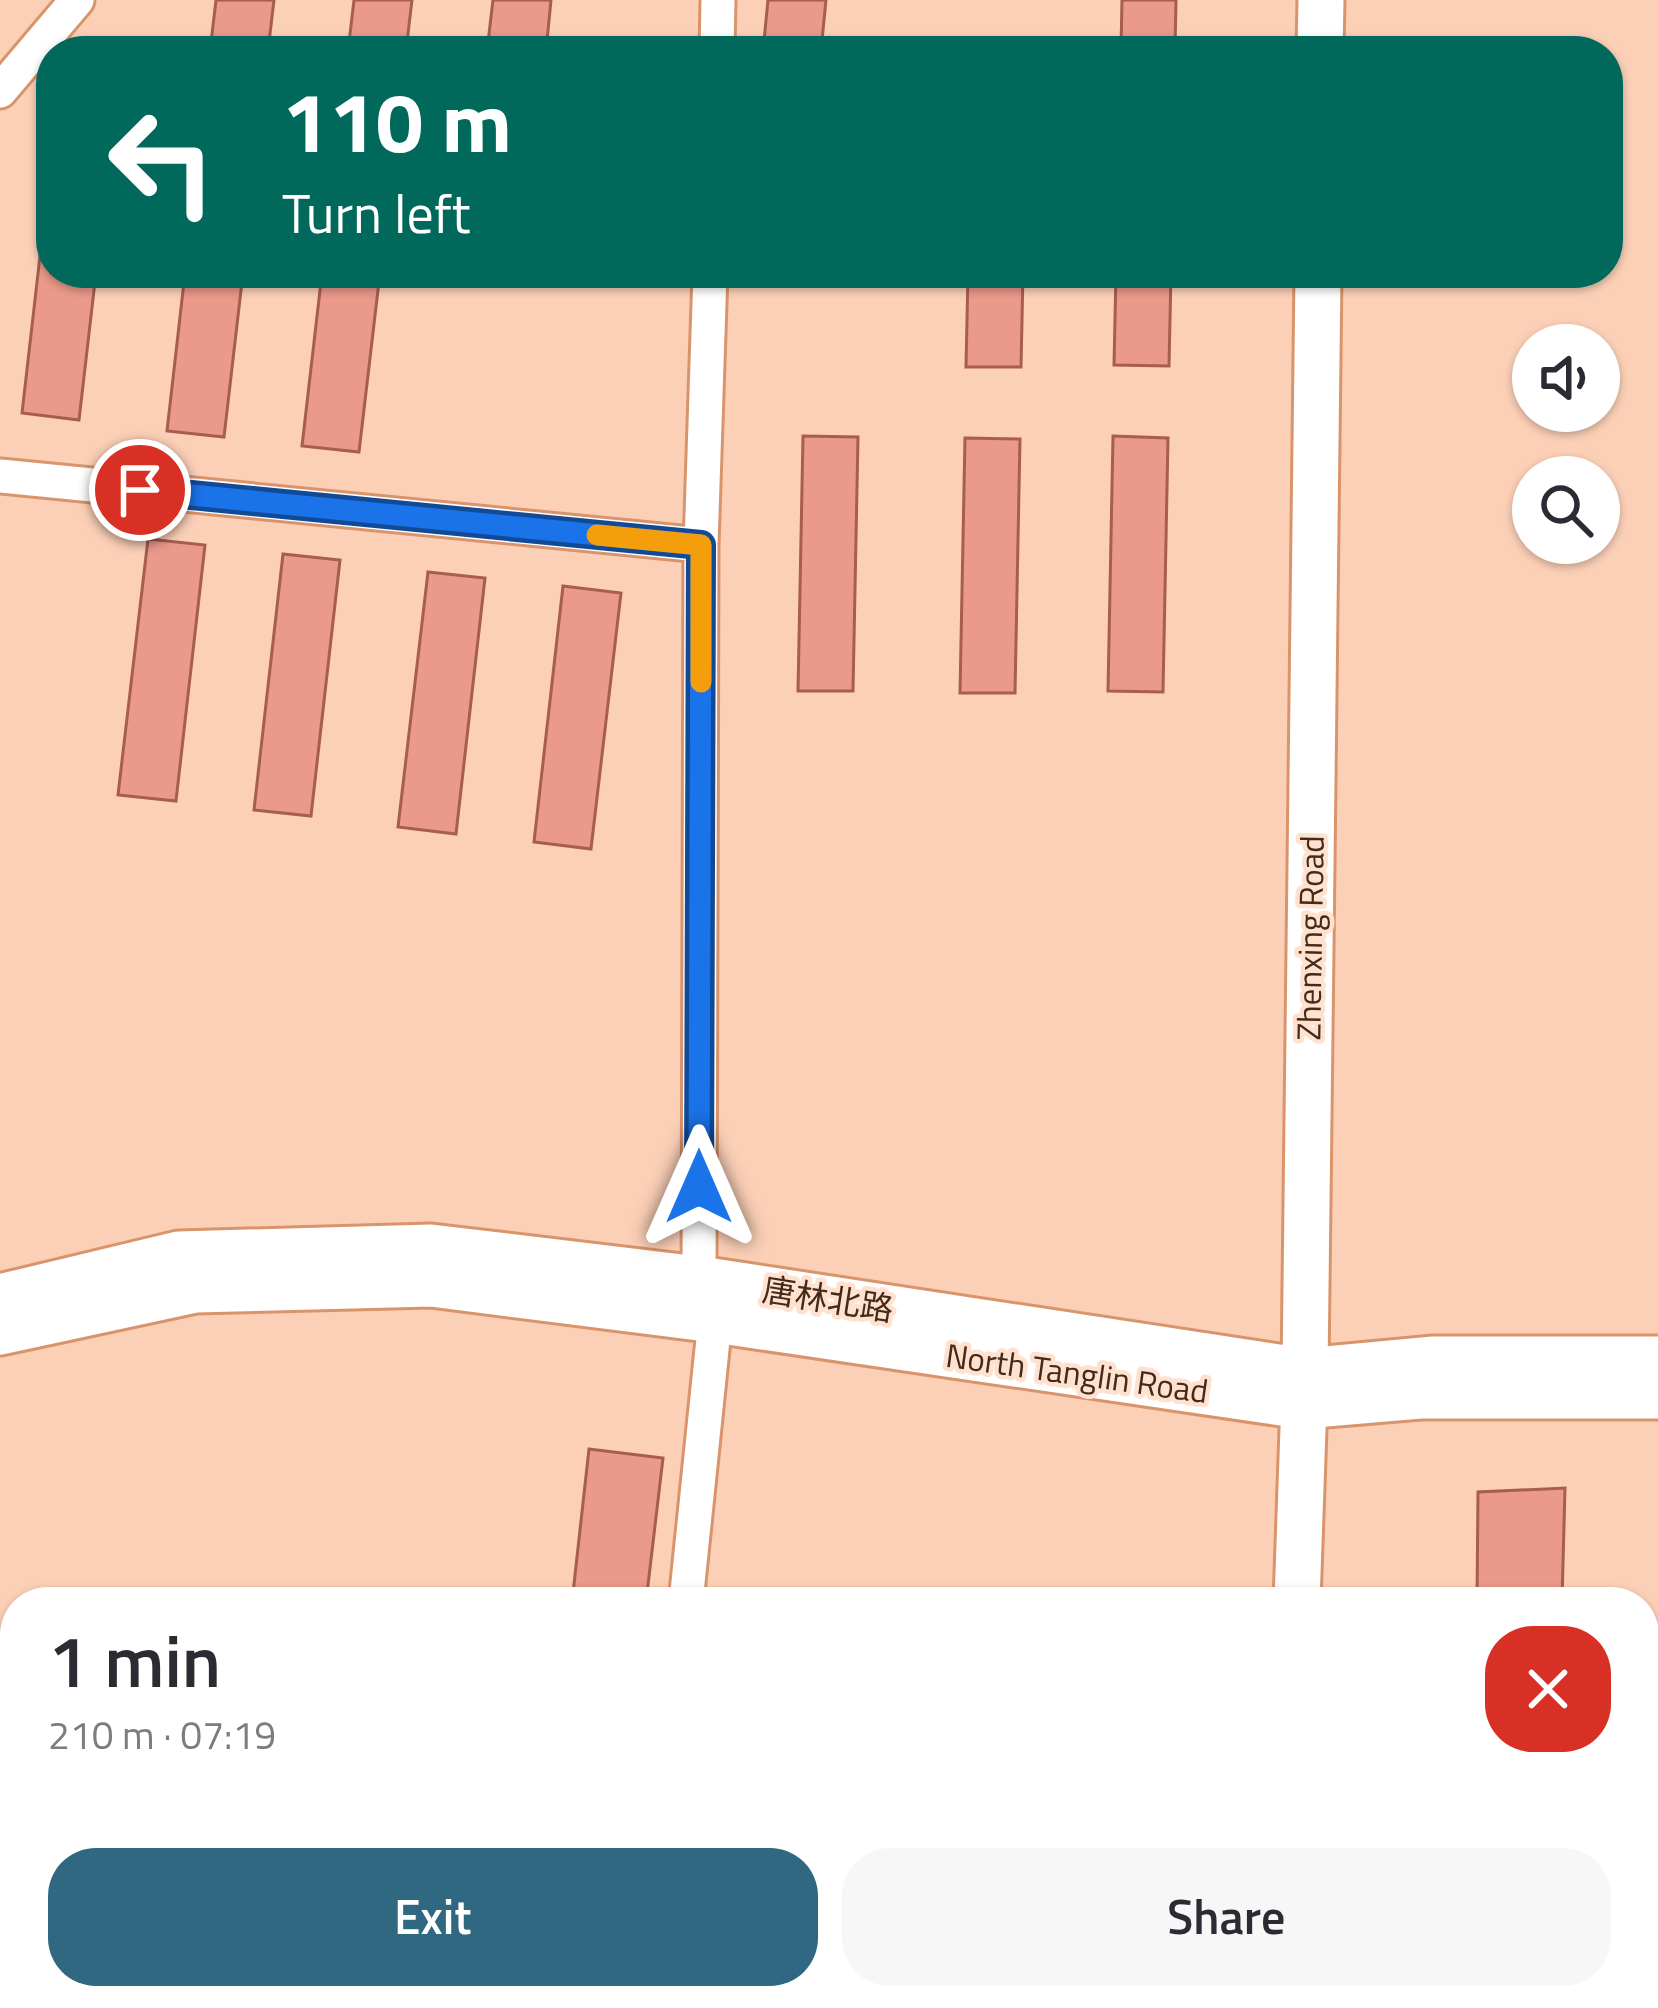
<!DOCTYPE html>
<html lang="en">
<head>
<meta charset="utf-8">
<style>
  :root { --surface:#fff; --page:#f7f7f7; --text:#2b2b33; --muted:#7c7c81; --accent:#306882 }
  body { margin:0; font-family:"Titillium Web","Noto Sans SC",sans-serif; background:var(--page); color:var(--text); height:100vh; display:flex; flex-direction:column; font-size:45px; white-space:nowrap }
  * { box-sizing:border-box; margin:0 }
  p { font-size:39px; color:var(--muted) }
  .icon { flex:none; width:66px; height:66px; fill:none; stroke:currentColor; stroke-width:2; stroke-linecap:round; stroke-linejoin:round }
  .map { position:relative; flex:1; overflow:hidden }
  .drawer { position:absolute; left:0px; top:1587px; width:1659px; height:423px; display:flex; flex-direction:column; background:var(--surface); border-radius:48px 48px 0 0; box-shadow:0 3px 9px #0004 }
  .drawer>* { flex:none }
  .guide { position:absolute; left:36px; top:36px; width:1587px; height:252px; border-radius:48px; box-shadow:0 3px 9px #0004; background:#00695c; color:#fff; overflow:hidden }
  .fabs { position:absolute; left:1512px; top:324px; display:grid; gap:24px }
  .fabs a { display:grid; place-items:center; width:108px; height:108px; border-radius:50%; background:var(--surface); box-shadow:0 3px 9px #0004; font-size:60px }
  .pin { position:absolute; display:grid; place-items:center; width:102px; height:102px; color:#fff; margin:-51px; border:6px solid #fff; border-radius:50%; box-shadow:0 3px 12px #0007 }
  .me { position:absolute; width:132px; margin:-66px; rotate:0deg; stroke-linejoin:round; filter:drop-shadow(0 0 9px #0008) }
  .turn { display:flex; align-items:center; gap:42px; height:252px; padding:0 48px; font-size:54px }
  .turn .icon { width:156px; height:156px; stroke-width:2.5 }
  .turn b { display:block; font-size:84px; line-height:102px }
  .round { display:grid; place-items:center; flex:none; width:126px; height:126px; border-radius:48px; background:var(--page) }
  .headline { display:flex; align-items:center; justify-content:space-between; height:204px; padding:0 48px }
  h1 { font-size:72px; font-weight:600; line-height:90px }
  .action { display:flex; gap:24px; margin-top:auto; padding:24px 48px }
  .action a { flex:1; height:138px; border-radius:48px; background:var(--accent); color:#fff; font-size:48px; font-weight:600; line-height:138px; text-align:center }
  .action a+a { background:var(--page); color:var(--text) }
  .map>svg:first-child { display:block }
  .building { fill:#ea998a; stroke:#a75d4f; stroke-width:3 }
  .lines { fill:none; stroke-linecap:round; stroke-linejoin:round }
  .street-casing { stroke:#d9946b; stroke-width:39 }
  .secondary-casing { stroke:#d9946b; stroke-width:51 }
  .street { stroke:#fff; stroke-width:33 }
  .secondary { stroke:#fff; stroke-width:45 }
  .route-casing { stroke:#114b97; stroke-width:30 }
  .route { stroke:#1a73e8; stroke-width:21 }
  .slow { stroke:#f59e0b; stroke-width:21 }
  .labels { text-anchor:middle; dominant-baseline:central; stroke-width:9; stroke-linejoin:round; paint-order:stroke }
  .street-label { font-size:33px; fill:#452a18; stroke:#ffe1d0 }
</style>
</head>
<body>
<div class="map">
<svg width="1658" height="2008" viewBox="0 0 1658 2008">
  <rect width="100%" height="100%" fill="#fcd0b7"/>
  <!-- building -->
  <path class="building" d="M216 0H274L268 51H210Z
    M354 0H412L406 51H348Z
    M493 0H551L546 51H487Z
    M768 0H826L821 51H763Z
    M1122 0H1176L1175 49 1121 48Z
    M51 160V273H96L79 420 22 413Z
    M185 273H243L224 437 167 431Z
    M322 273H380L359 452 302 446Z
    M968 273H1023L1021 367H966Z
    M1116 273H1171L1169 366 1114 365Z
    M803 436 858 437 853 691H798Z
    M1113 436 1168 438 1163 692 1108 691Z
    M965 438 1020 439 1015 693H960Z
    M148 539 205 545 176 801 118 795Z
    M283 554 340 560 311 816 254 810Z
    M428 572 485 578 456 834 398 827Z
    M563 586 621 593 591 849 534 842Z
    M589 1449 663 1458 646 1602H572Z
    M1565 1488 1562 1602H1477L1478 1492Z
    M264 1995H327V2008H264Z
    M490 1995H562V2008H490Z"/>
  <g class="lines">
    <defs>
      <path id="street" d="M717 51 718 0
        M0 91 77 0
        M0 476 701 545 699 1279
        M701 545 710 273
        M686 1602 715 1320
        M644 2008 645 1995"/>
      <path id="secondary" d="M1320 51 1321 0
        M0 1297 179 1254 431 1247 699 1279 1305 1371 1434 1359H1658
        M0 1332 195 1290 431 1284 715 1320 1302 1406 1420 1396H1658
        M1297 1602 1305 1371 1318 273
        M1289 2008V1995"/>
    </defs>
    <!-- street casing -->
    <use href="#street" class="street-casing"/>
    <!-- secondary casing -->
    <use href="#secondary" class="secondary-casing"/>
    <!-- street -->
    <use href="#street" class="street"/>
    <!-- secondary -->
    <use href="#secondary" class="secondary"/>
  </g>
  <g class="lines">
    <defs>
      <path id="route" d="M140 490 701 545 699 1187"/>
    </defs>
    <!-- route casing -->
    <use href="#route" class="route-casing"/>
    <!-- route -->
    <use href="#route" class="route"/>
    <!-- slow -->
    <path class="slow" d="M597 535 701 545V682"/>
  </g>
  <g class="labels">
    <!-- street labels -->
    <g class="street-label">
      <text transform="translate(1310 938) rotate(-89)">Zhenxing Road</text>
      <text transform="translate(828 1299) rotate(9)">唐林北路</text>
      <text transform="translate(1077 1373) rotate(8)">North Tanglin Road</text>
    </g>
  </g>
</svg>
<div class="fabs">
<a><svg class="icon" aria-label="sound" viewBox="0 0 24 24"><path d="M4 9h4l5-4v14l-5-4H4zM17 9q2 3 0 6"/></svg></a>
<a><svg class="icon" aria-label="search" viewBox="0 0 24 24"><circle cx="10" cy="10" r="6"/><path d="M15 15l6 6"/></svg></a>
</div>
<div class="pin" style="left:140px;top:490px;background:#d93025"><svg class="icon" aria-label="arrive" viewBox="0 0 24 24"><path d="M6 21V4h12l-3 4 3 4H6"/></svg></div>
<svg class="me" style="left:699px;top:1187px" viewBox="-20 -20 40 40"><path d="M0-17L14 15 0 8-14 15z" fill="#1a73e8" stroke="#fff" stroke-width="4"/></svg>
<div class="guide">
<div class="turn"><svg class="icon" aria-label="left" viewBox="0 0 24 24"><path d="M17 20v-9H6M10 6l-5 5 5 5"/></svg><div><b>110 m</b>Turn left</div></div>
</div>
<section class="drawer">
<div class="headline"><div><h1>1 min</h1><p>210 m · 07:19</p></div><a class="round" style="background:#d93025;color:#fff"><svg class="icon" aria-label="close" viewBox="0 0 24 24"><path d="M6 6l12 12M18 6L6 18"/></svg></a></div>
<div class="action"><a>Exit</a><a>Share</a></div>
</section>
</div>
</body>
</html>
